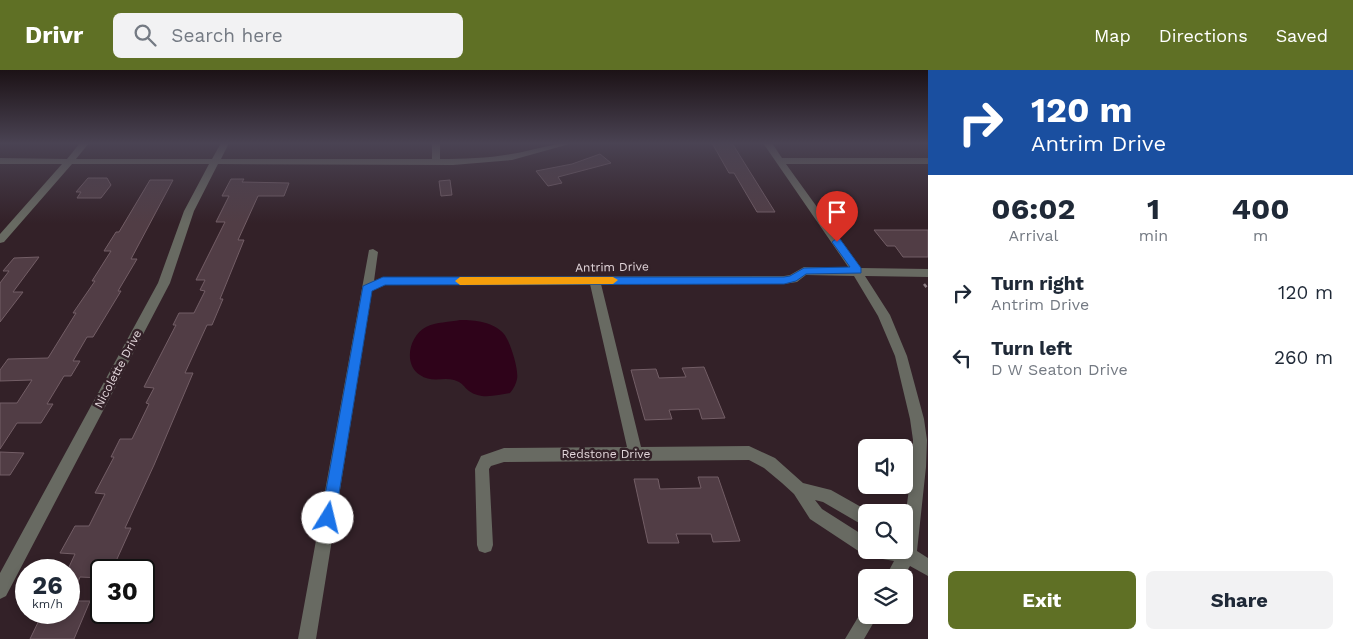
<!DOCTYPE html>
<html lang="en">
<head>
<meta charset="utf-8">
<style>
  :root { --surface:#fff; --page:#f2f2f3; --text:#1f2937; --muted:#747a83; --accent:#5f7025 }
  body { margin:0; font-family:"Work Sans",sans-serif; background:var(--page); color:var(--text); height:100vh; display:flex; flex-direction:column; font-size:19px; white-space:nowrap }
  * { box-sizing:border-box; margin:0 }
  p { font-size:16px; color:var(--muted) }
  .icon { flex:none; width:28px; height:28px; fill:none; stroke:currentColor; stroke-width:2; stroke-linecap:round; stroke-linejoin:round }
  .map { position:relative; flex:1; overflow:hidden }
  .panel { display:flex; flex-direction:column; background:var(--surface); width:425px }
  .panel>* { flex:none }
  .banner { background:#1a4fa0; color:#fff; overflow:hidden }
  .buttons { position:absolute; left:858px; top:369px; display:grid; gap:10px }
  .buttons a { display:grid; place-items:center; width:55px; height:55px; border-radius:8px; background:var(--surface); box-shadow:0 2px 8px #0003; font-size:25px }
  .speed { position:absolute; left:15px; top:489px; display:flex; gap:10px; font-size:25px; font-weight:700; text-align:center }
  .speed>* { display:grid; place-content:center; width:65px; height:65px; border-radius:50%; background:var(--surface); box-shadow:0 2px 8px #0003; line-height:1 }
  .speed small { font-size:12px; font-weight:400 }
  .speed .limit { border:2px solid #111; border-radius:8px; background:#fff; color:#111 }
  .pin { position:absolute; display:grid; place-items:center; width:42px; height:42px; color:#fff; margin:-51px -21px; border-radius:50% 50% 50% 0; rotate:-45deg; box-shadow:0 0 5px #0007 }
  .pin .icon { rotate:45deg }
  .me { position:absolute; width:55px; margin:-28px; rotate:9deg; stroke-linejoin:round; filter:drop-shadow(0 0 4px #0008) }
  .turn { display:flex; align-items:center; gap:18px; height:105px; padding:0 20px; font-size:22px }
  .turn .icon { width:65px; height:65px; stroke-width:2.5 }
  .turn b { display:block; font-size:35px; line-height:42px }
  .eta { display:flex; justify-content:space-evenly; align-items:center; height:85px; text-align:center }
  .eta b { font-size:30px; font-weight:700; line-height:35px }
  .button { display:flex; gap:10px; margin-top:auto; padding:10px 20px }
  .button a { flex:1; height:58px; border-radius:8px; background:var(--accent); color:#fff; font-size:20px; font-weight:700; line-height:58px; text-align:center }
  .button a+a { background:var(--page); color:var(--text) }
  ul { padding:0; list-style:none }
  li { display:flex; align-items:center; gap:15px; height:65px; padding:0 20px }
  li div { flex:1 }
  li b { display:block; font-size:19px }
  li em { font-style:normal }
  header { display:flex; align-items:center; gap:30px; box-sizing:border-box; height:70px; padding:0 25px; background:var(--accent); color:#fff }
  header strong { font-size:24px }
  nav { display:flex; gap:28px; margin-inline-start:auto; font-size:18px }
  .search { width:350px; height:45px; background:var(--page); display:flex; align-items:center; gap:12px; box-sizing:border-box; padding:0 18px; border-radius:8px; color:var(--muted); font-size:19px }
  main { display:flex; flex:1; min-height:0 }
  .map>svg:first-child { display:block }
  .water { fill:#2f031a }
  .building { fill:#513d45; stroke:#735e66 }
  .lines { fill:none; stroke-linecap:round; stroke-linejoin:round }
  .path { stroke:#8c7d83; stroke-width:2.5; stroke-dasharray:4 4; stroke-linecap:butt }
  .minor { fill:#686a62; fill-rule:evenodd }
  .route { fill:#1a73e8; stroke:#114b97 }
  .slow { fill:#f59e0b }
  .labels { text-anchor:middle; dominant-baseline:central; stroke-width:5; stroke-linejoin:round; paint-order:stroke }
  .street-label { font-size:12px; fill:#e3d6db; stroke:#332128 }
</style>
</head>
<body>
<header>
<strong>Drivr</strong>
<div class="search"><svg class="icon" aria-label="search" viewBox="0 0 24 24"><circle cx="10" cy="10" r="6"/><path d="M15 15l6 6"/></svg>Search here</div>
<nav><a>Map</a><a>Directions</a><a>Saved</a></nav>
</header>
<main>
<div class="map">
<svg width="928" height="569" viewBox="0 0 928 569">
  <rect width="100%" height="100%" fill="#332128"/>
  <!-- water -->
  <path class="water" d="M460 250C475 250 494 252 504 264 510 271 519 300 517 309 516 314 514 318 510 323 497 325 481 330 469 321 464 317 462 312 454 310 443 307 431 313 420 305 403 294 409 266 426 257 436 252 450 252 460 250Z"/>
  <!-- building -->
  <path class="building" d="M712 73H732L775 142H757L734 103H729Z
    M600 84 611 93 558 107 562 113 548 116 536 101 572 94Z
    M88 108H107L111 115 101 128H77L81 122H76Z
    M231 109H244L242 112 289 113 284 126H258L238 170H244L220 229H223L212 255H207L185 303H193L154 395 125 458H131L112 500H101V508L80 507 70 531H90L74 569H30L43 542H69V497L75 484 60 483 75 456H89L105 424 95 423 114 387H111L120 369H132L149 334 146 333 154 318 144 317 176 255H173L179 243H194L205 221 200 220 205 210H196L225 152H216L229 126H222Z
    M150 110H173L131 189H137L118 221H121L93 267H87L73 291H80L71 306H64L47 334H53L41 353H17L0 379V333H17L32 310 0 311V300L8 289 48 288 76 243H73L95 211H92L111 181H104L116 162H119Z
    M450 110 452 125 441 126 439 111Z
    M874 160H928V187H903L895 176H887Z
    M39 187 13 222H23L0 252V213L9 201H3L14 188Z
    M704 297 725 348 702 349 699 339 669 340 672 349 645 350 631 300 656 299 659 308 686 307 682 298Z
    M0 382 24 383 10 405H0Z
    M698 407H718L740 471 713 472 711 464H676L679 473H648L634 409H658L660 419 701 418Z"/>
  <g class="lines">
    <!-- path -->
    <path class="path" d="M924 214 928 219"/>
    <!-- minor -->
    <path class="minor" d="M80 73H89L76 89H212L221 73H229L221 89H432V73H440V89C464 89 488 88 511 84 532 81 551 73 573 73L512 90 453 95 218 94 194 141 170 213 6 526 0 529V503L158 213 184 141 209 94H72L4 172 0 173V164L62 94H0V88L67 89Z
      M763 73H772L782 88H928V94H786L861 198 928 199V207L865 206 890 245 907 286 924 349 927 370 926 397 917 481 928 488V506L910 496 903 508H885L894 491 866 486 810 449 794 424 782 413 764 398 749 390 504 392 491 396 489 399 493 475 491 481 485 483 479 481 477 475 475 399 481 386 504 378 627 377 590 214 385 215 372 221 316 569H298L369 180 373 179 378 182 374 211 383 207 784 206 790 205 804 197 849 198ZM806 205 854 206 878 246 895 286 910 349 913 370 912 397 904 456V480H866V467L822 439 815 430 823 432 866 457V442H870L831 420 803 413 775 388 749 376 641 377 601 214H784L797 212Z
      M866 537V545H878L864 569H845L863 539Z"/>
  </g>
  <!-- sky -->
  <linearGradient id="sky" x2="0" y2="1"><stop stop-color="#1c1216"/><stop offset="0.48" stop-color="#4a4353"/><stop offset="1" stop-color="#4a4353" stop-opacity="0"/></linearGradient>
  <rect width="928" height="153" fill="url(#sky)"/>
  <!-- route -->
  <path class="route" d="M837 168 840 169 861 198V203L806 204 796 211 784 214 385 215 372 221 335 448 333 453 328 455 323 453 321 448 363 216 383 207H784L790 206 804 198 850 197 832 172Z"/>
  <!-- slow -->
  <path class="slow" d="M460 207H613L618 210 613 214 460 215 455 211Z"/>
  <g class="labels">
    <!-- street labels -->
    <g class="street-label">
      <text transform="translate(612 197) rotate(-1)">Antrim Drive</text>
      <text transform="translate(118 299) rotate(-62)">Nicolette Drive</text>
      <text x="606" y="384">Redstone Drive</text>
    </g>
  </g>
</svg>
<div class="buttons">
<a><svg class="icon" aria-label="sound" viewBox="0 0 24 24"><path d="M4 9h4l5-4v14l-5-4H4zM17 9q2 3 0 6"/></svg></a>
<a><svg class="icon" aria-label="search" viewBox="0 0 24 24"><circle cx="10" cy="10" r="6"/><path d="M15 15l6 6"/></svg></a>
<a><svg class="icon" aria-label="layers" viewBox="0 0 24 24"><path d="M12 4l9 5-9 5-9-5zM3 14l9 5 9-5"/></svg></a>
</div>
<div class="speed"><div>26<small>km/h</small></div><div class="limit">30</div></div>
<div class="pin" style="left:837px;top:172px;background:#d93025"><svg class="icon" aria-label="arrive" viewBox="0 0 24 24"><path d="M6 21V4h12l-3 4 3 4H6"/></svg></div>
<svg class="me" style="left:328px;top:448px" viewBox="-20 -20 40 40"><circle r="19" fill="#fff"/><path d="M0-13L10 11 0 6-10 11z" fill="#1a73e8"/></svg>
</div>
<section class="panel">
<div class="banner">
<div class="turn"><svg class="icon" aria-label="right" viewBox="0 0 24 24"><path d="M7 20v-9h11M14 6l5 5-5 5"/></svg><div><b>120 m</b>Antrim Drive</div></div>
</div>
<div class="eta">
<div><b>06:02</b><p>Arrival</p></div>
<div><b>1</b><p>min</p></div>
<div><b>400</b><p>m</p></div>
</div>
<ul>
<li><svg class="icon" aria-label="right" viewBox="0 0 24 24"><path d="M7 20v-9h11M14 6l5 5-5 5"/></svg><div><b>Turn right</b><p>Antrim Drive</p></div><em>120 m</em></li>
<li><svg class="icon" aria-label="left" viewBox="0 0 24 24"><path d="M17 20v-9H6M10 6l-5 5 5 5"/></svg><div><b>Turn left</b><p>D W Seaton Drive</p></div><em>260 m</em></li>
</ul>
<div class="button"><a>Exit</a><a>Share</a></div>
</section>
</main>
</body>
</html>
